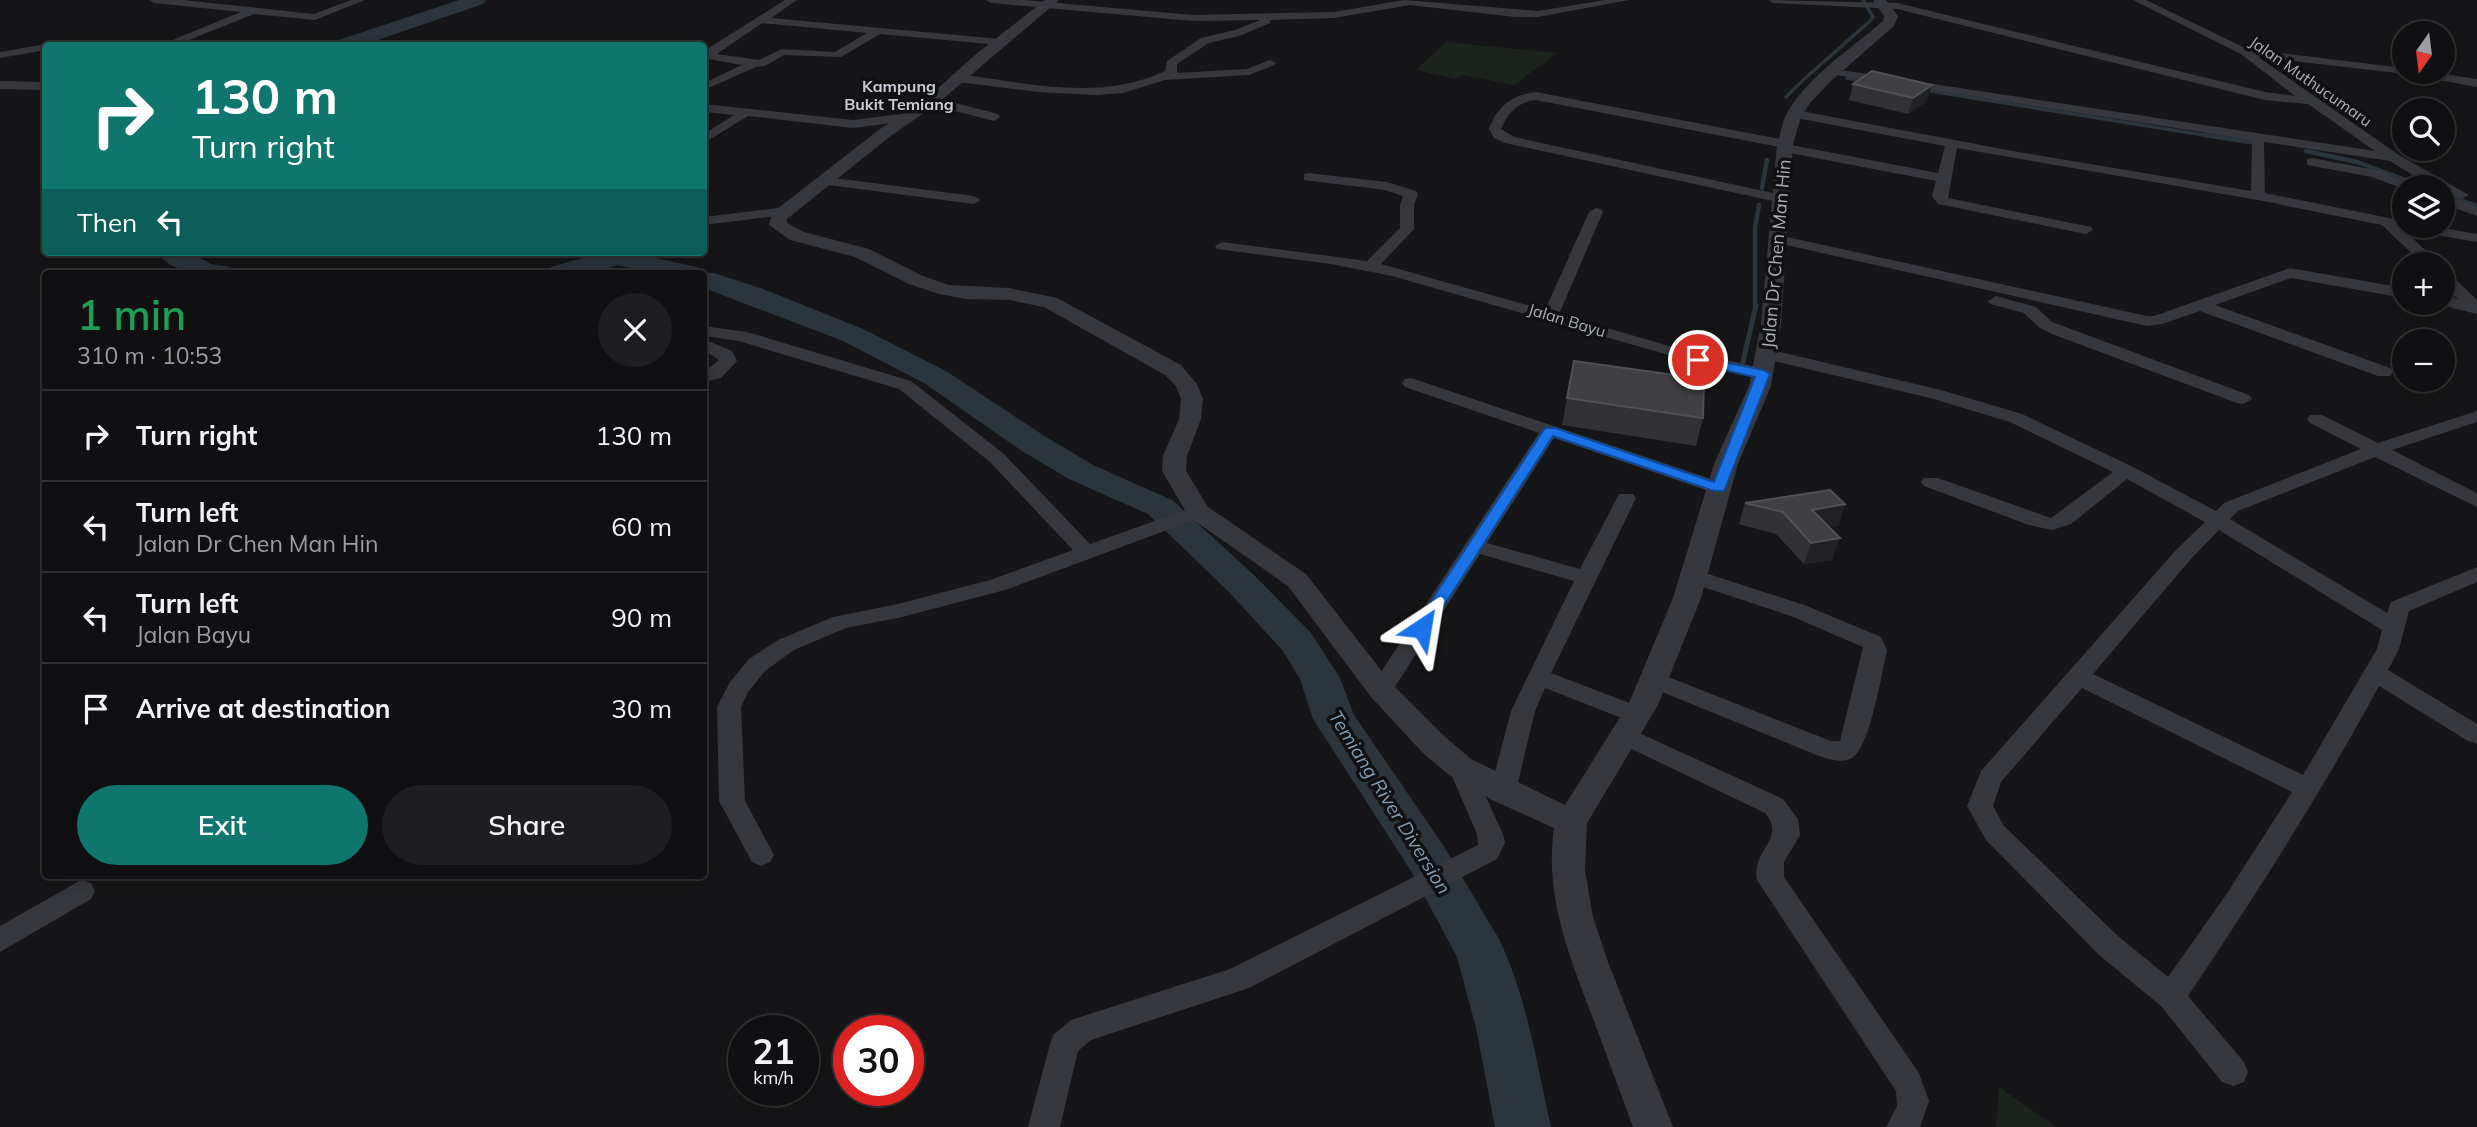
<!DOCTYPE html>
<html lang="en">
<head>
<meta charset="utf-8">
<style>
  :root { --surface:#101012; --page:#1e1e20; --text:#f1f3f6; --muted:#9c9d9f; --line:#303032; --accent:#0f766e }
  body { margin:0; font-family:Mulish,sans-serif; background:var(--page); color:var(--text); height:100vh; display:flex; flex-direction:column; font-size:26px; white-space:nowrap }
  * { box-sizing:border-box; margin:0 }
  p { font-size:23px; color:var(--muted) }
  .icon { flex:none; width:38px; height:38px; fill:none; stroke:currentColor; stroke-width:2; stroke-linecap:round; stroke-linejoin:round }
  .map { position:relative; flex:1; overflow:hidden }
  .details { position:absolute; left:42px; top:270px; width:665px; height:609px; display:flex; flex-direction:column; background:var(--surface); border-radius:7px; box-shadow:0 4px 18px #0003,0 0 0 2px var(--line) }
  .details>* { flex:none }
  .hud { position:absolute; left:42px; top:42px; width:665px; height:214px; border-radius:7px; box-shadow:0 4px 18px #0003,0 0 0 2px var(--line); background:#0f766e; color:#fff; overflow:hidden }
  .needle { width:46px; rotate:194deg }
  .controls { position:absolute; left:2392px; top:21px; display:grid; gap:14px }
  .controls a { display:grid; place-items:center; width:63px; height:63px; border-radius:50%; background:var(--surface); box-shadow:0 4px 18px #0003,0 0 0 2px var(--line); font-size:35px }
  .speed { position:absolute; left:728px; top:1015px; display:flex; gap:14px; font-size:35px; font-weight:700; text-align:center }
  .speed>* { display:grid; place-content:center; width:91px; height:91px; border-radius:50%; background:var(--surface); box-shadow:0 4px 18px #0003,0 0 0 2px var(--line); line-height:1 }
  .speed small { font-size:18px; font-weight:400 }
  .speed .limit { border:10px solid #d22; background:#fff; color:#111 }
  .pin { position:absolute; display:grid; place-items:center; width:60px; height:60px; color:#fff; margin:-30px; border:4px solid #fff; border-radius:50%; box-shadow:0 2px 7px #0007 }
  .me { position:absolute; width:77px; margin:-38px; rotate:33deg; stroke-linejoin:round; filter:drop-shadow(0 0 5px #0008) }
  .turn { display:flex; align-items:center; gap:24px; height:147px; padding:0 35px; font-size:32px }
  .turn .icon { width:91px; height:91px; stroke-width:2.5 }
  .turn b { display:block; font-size:49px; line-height:60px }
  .then { display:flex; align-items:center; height:66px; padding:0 35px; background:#0003; gap:14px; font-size:26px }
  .round { display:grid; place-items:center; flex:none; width:74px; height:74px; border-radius:37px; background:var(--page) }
  .head { display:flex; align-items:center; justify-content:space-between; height:119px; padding:0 35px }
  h1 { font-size:42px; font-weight:600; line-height:52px; color:#1e9e55 }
  .button { display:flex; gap:14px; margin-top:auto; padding:14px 35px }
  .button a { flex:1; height:80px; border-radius:42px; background:var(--accent); color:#fff; font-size:28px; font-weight:600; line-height:80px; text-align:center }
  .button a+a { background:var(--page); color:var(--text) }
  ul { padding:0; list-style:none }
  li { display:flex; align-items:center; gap:21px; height:91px; padding:0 35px; border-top:2px solid var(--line) }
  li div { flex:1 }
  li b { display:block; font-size:26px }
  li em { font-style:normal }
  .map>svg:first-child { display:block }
  .green { fill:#1c231d }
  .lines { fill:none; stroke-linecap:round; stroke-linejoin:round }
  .stream-far2 { stroke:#2c353c; stroke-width:3.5 }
  .stream-far1 { stroke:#2c353c; stroke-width:4.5 }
  .stream { stroke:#2c353c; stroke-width:5 }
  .river { fill:#2c353c; fill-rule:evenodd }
  .minor { fill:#37383d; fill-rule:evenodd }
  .tertiary { fill:#37383d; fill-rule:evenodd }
  .wall { fill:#323236 }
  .shaded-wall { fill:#212124 }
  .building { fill:#3f3f44; stroke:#4f5156; stroke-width:2 }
  .route { fill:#1a73e8; stroke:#114b97; stroke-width:2 }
  .labels { text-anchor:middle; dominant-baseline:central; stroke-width:7; stroke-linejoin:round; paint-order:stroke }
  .far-street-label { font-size:16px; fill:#a8adb8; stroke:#111113 }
  .far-neighbourhood-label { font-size:16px; font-weight:bold; fill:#c9ccd4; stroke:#111113 }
  .street-label { font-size:18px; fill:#a8adb8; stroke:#111113 }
  .water-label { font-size:19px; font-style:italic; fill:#7f9bb3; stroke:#111113 }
</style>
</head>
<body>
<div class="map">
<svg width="2477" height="1127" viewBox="0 0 2477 1127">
  <rect width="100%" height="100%" fill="#161618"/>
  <!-- green -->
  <path class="green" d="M1446 42 1557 53 1514 85 1463 75 1456 79 1416 70Z
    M1999 1087 2056 1127H1996Z"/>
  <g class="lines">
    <!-- stream-far2 -->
    <path class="stream-far2" d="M1847 78 1864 81
      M1802 81 1870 21 1873 17 1863 0
      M1924 90 2216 137
      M1786 97 1800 83"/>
    <!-- stream-far1 -->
    <path class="stream-far1" d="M2205 135 2250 142
      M2306 151 2357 162 2424 187
      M1762 188 1767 160
      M2443 194 2477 206
      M1755 307V227L1759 205"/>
    <!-- stream -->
    <path class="stream" d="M1743 362 1756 305"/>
    <!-- river -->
    <path class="river" d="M459 0H486L483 4 360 46H331L333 42Z
      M157 252H189L211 264 230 267 233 273C207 273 174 277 157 252Z
      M604 252H628L697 267 700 272 714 273 763 289 863 329 946 371 1046 437 1093 465 1172 500 1255 576 1311 633 1340 678 1354 715 1443 845 1499 939C1527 997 1537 1065 1551 1127H1495L1476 1028 1457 957 1411 871 1313 719 1300 679 1283 651 1229 592 1148 514 1069 479 1022 451 924 383 843 341 704 288V273H651L617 265 596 273H548L551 267Z"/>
    <!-- minor -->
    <path class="minor" d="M149 0H183L314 14 351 0H365L315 20 254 14 174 46H158L241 12 154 3Z
      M785 0H797L771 18 1000 39 1005 42 1000 45 880 34 841 57 784 55 765 66 756 67 704 90V83L742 65 708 59 707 49ZM762 23 867 33 835 52 782 49 759 60 717 54Z
      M986 0H1025L1193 15 1334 12 1404 0 1538 11 1605 0H1629L1538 17H1515L1410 5 1334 18 1270 20V23L1242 35 1209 43 1177 64V73L1247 69 1270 60 1276 63 1274 65 1249 75 1165 80 1123 93 1096 95 1039 92 958 82 952 78 958 74C1027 83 1100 102 1165 71L1167 61 1201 38 1235 30 1260 20 1193 21 991 3Z
      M1768 0 1897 3 2265 92 2295 96 2241 54 2133 0H2146L2247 49 2404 68V72H2430L2477 79V87L2406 74 2258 57 2399 155 2469 195 2462 199 2443 192V187H2432L2390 161 2264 142 2265 193 2404 221V226H2432L2477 234V242L2403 229 2440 264H2423L2382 225 2258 200 1957 148 1948 198 2091 227 2093 230 2086 234 1938 204 1932 196 1936 181 1785 152 1780 151 1779 147 1536 100C1518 102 1508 112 1501 129L1514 137 1787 196 1789 199 1782 203 1505 143 1494 138 1489 129C1497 106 1512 95 1536 92L1785 140 1790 141 1791 145 1938 173 1945 146 1791 117V111L1795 110 2013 151 2251 191 2252 140 1830 74 1828 72 1834 69 2375 151 2308 104 2265 100 1897 9 1773 3Z
      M46 44 51 46H46V50L0 58V52Z
      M0 81 46 82V90L0 89Z
      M932 97 998 114 1000 117 994 121 928 104V98Z
      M704 104 853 120 909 113 915 117 909 121 853 128 748 116 704 143V134L734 115 704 112Z
      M2312 158 2380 171 2418 187 2404 189 2372 177 2307 165V159Z
      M1309 173 1387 182 1416 191 1418 194 1414 205V229L1381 264 1545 310 1589 212 1596 208 1601 209 1603 212 1559 314 1676 348 1769 370 1772 374 1763 379 1711 367 1392 276 1331 264 1217 249 1215 246 1222 242 1367 261 1400 228V205L1403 196 1385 190 1304 180V174Z
      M826 177 974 196 981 200 974 204 821 184V178Z
      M2443 195 2477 207V216L2443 204Z
      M786 207 793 211 791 214 704 225V217Z
      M1778 235 2147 316H2154L2290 268 2404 288V298L2291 278 2215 305 2390 368 2393 372 2390 376H2378L2200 311 2162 324 2147 326 1773 242 1771 239 1773 236Z
      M2443 270 2448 272 2477 300V314L2437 304 2443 303V296L2458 299 2443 284Z
      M1996 296 2036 307 2052 322 2249 395 2252 399 2243 404 2237 403 2052 334 2040 328 2024 313 1990 304 1988 301Z
      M704 326 747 332 911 381 1004 454 1090 544 1191 508H1205L1208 512 1205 516 1005 590 898 618 846 628 794 650 765 671 748 692 741 707 745 801 774 855 770 862 761 866 752 862 719 801 717 707 730 682 749 659 778 640 833 617 898 604 990 580 1073 550 990 462 899 389 739 341 704 336Z
      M704 339 732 351 737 361 721 378 704 382V372L719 360 704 350Z
      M1767 349 1941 390 2022 414 2133 467 2216 511 2224 503 2361 449 2310 423 2307 419 2310 415H2322L2378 443 2477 411V422L2392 450 2477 493V507L2375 457 2238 511 2230 519 2387 613 2391 602 2477 567V582L2409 611 2399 649 2388 670 2477 724V744L2468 741 2379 686C2321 793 2256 895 2188 996L2244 1062 2248 1072 2244 1082 2233 1086 2222 1082 2161 1006 2098 954 1986 840 1967 806 1981 771 2176 550 2205 522 2127 479 2071 524 2052 530 2029 525 1924 486 1921 482 1924 478H1938L2051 518 2113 472 2010 422 1930 398 1761 358 1759 354 1761 350ZM2219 530 2382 630 2377 649 2303 775 2093 674 2190 560ZM2082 688 2292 792 2228 892 2168 977 2118 936 2004 826 1993 806 2001 782Z
      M1411 378 1726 484 1729 488 1726 492H1712L1554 438 1487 543 1580 569 1619 494H1633L1636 498 1551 673 1645 709 1649 715 1645 721 1637 724 1545 688 1535 711 1516 791 1512 798 1503 801 1494 798 1490 791 1511 711 1574 581 1480 554 1389 696 1381 698 1373 696 1369 690 1373 684 1539 433 1405 387 1402 383 1405 379Z
      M1693 569 1807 606 1881 637 1887 650C1882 672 1870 748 1852 758 1842 764 1829 759 1819 756L1645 685 1641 679 1645 673 1653 671 1831 741H1840L1863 647 1791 616 1685 581 1682 576 1685 571Z
      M1624 726 1783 799 1798 819 1800 835 1784 862V877L1919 1073 1929 1101 1920 1127H1886L1897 1106 1896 1091 1757 880C1751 850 1787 839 1765 813L1615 741 1612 735 1615 729Z
      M1460 758 1469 760 1503 834 1505 843 1497 859 1249 988 1091 1040 1078 1051 1060 1127H1028L1050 1044 1054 1034 1071 1020 1230 969 1478 845 1477 834 1448 767 1451 760Z
      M81 880 91 883 95 891 91 899 0 952V926Z"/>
    <!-- tertiary -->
    <path class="tertiary" d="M1045 0H1059L937 104 892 135 787 219V223L804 232 869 249 923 276 949 285 1009 288 1057 298 1181 365 1197 384 1203 399 1201 419 1187 456 1186 471 1208 507 1306 574 1391 683 1444 736 1471 759 1565 805 1629 703 1673 598 1714 464 1749 386 1761 324 1777 144C1781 134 1782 122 1787 113 1809 75 1851 49 1883 21L1884 16 1873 0H1886L1898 16 1894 26 1832 80 1810 103 1801 117 1793 144 1781 324 1771 386 1738 464 1701 598 1658 705 1587 823 1585 870 1593 917 1608 962 1673 1127H1633C1620 1092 1607 1056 1594 1021 1570 958 1544 896 1554 828L1492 800 1449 775 1422 752 1371 697 1288 586 1189 517 1162 471 1163 456 1179 419 1181 399 1176 386 1165 375 1044 307 1009 300 966 299 939 294 909 284 855 257 790 240 769 225 772 213 880 129 927 98 975 55Z"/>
  </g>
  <!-- wall -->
  <path class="wall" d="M1853 84 1927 101 1908 114 1849 100Z
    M1574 361 1703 418 1696 446 1562 425Z
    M1745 503 1845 504 1838 526 1829 527 1832 560 1804 564 1776 534 1739 524Z"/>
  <!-- shaded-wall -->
  <path class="shaded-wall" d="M1932 85 1927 101 1908 114 1913 98Z
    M1845 504 1838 526 1805 531 1812 510Z
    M1840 538 1832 560 1804 564 1811 543Z"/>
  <!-- building -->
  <path class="building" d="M1872 71 1932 85 1913 98 1853 84Z
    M1574 361 1704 379 1703 418 1567 398Z
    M1830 490 1845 504 1812 510 1840 538 1811 543 1783 512 1745 503Z"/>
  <!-- route -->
  <path class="route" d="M1698 357 1763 370 1770 374 1724 491H1714L1553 436 1427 632H1416L1413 628 1416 624 1545 428H1555L1714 482 1755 377 1693 363V358Z"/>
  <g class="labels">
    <!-- far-street labels -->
    <g class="far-street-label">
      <text transform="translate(2311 81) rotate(35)">Jalan Muthucumaru</text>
      <text transform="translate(1567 320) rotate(17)">Jalan Bayu</text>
    </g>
    <!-- far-neighbourhood labels -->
    <g class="far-neighbourhood-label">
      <text x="899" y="86">Kampung<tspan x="899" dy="18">Bukit Temiang</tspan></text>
    </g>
    <!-- street labels -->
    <g class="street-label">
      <text transform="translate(1776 254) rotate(-85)">Jalan Dr Chen Man Hin</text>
    </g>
    <!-- water labels -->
    <g class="water-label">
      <text transform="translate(1390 802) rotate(58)">Temiang River Diversion</text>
    </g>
  </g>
</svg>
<div class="controls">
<a><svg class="needle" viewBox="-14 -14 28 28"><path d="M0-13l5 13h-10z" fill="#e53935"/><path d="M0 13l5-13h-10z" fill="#9c9d9f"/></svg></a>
<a><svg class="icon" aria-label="search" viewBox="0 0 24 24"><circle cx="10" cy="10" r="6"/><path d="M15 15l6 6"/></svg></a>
<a><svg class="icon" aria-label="layers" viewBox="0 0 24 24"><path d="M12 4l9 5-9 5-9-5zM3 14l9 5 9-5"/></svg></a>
<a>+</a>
<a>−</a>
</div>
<div class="speed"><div>21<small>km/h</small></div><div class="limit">30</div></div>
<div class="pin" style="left:1698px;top:360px;background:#d93025"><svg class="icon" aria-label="arrive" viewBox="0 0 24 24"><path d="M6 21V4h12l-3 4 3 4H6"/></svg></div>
<svg class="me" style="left:1422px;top:628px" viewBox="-20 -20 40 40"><path d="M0-17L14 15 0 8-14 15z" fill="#1a73e8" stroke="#fff" stroke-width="4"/></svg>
<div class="hud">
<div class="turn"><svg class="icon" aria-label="right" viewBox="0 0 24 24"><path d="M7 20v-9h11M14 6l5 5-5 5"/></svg><div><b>130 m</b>Turn right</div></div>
<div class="then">Then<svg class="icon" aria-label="left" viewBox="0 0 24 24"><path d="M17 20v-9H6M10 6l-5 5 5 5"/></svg></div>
</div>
<section class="details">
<div class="head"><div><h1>1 min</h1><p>310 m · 10:53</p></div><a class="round"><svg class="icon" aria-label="close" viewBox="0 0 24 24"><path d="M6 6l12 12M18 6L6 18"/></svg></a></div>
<ul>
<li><svg class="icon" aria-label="right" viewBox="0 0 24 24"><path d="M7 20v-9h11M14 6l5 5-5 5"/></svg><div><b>Turn right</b></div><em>130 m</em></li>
<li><svg class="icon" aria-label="left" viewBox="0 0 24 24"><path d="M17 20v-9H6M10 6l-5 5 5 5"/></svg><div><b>Turn left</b><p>Jalan Dr Chen Man Hin</p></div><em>60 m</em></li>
<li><svg class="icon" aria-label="left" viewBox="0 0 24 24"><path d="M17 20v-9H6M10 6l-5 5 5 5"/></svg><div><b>Turn left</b><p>Jalan Bayu</p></div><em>90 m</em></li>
<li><svg class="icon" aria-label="arrive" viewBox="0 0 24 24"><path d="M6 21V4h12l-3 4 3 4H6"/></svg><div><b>Arrive at destination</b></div><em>30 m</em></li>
</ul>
<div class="button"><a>Exit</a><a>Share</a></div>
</section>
</div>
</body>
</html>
